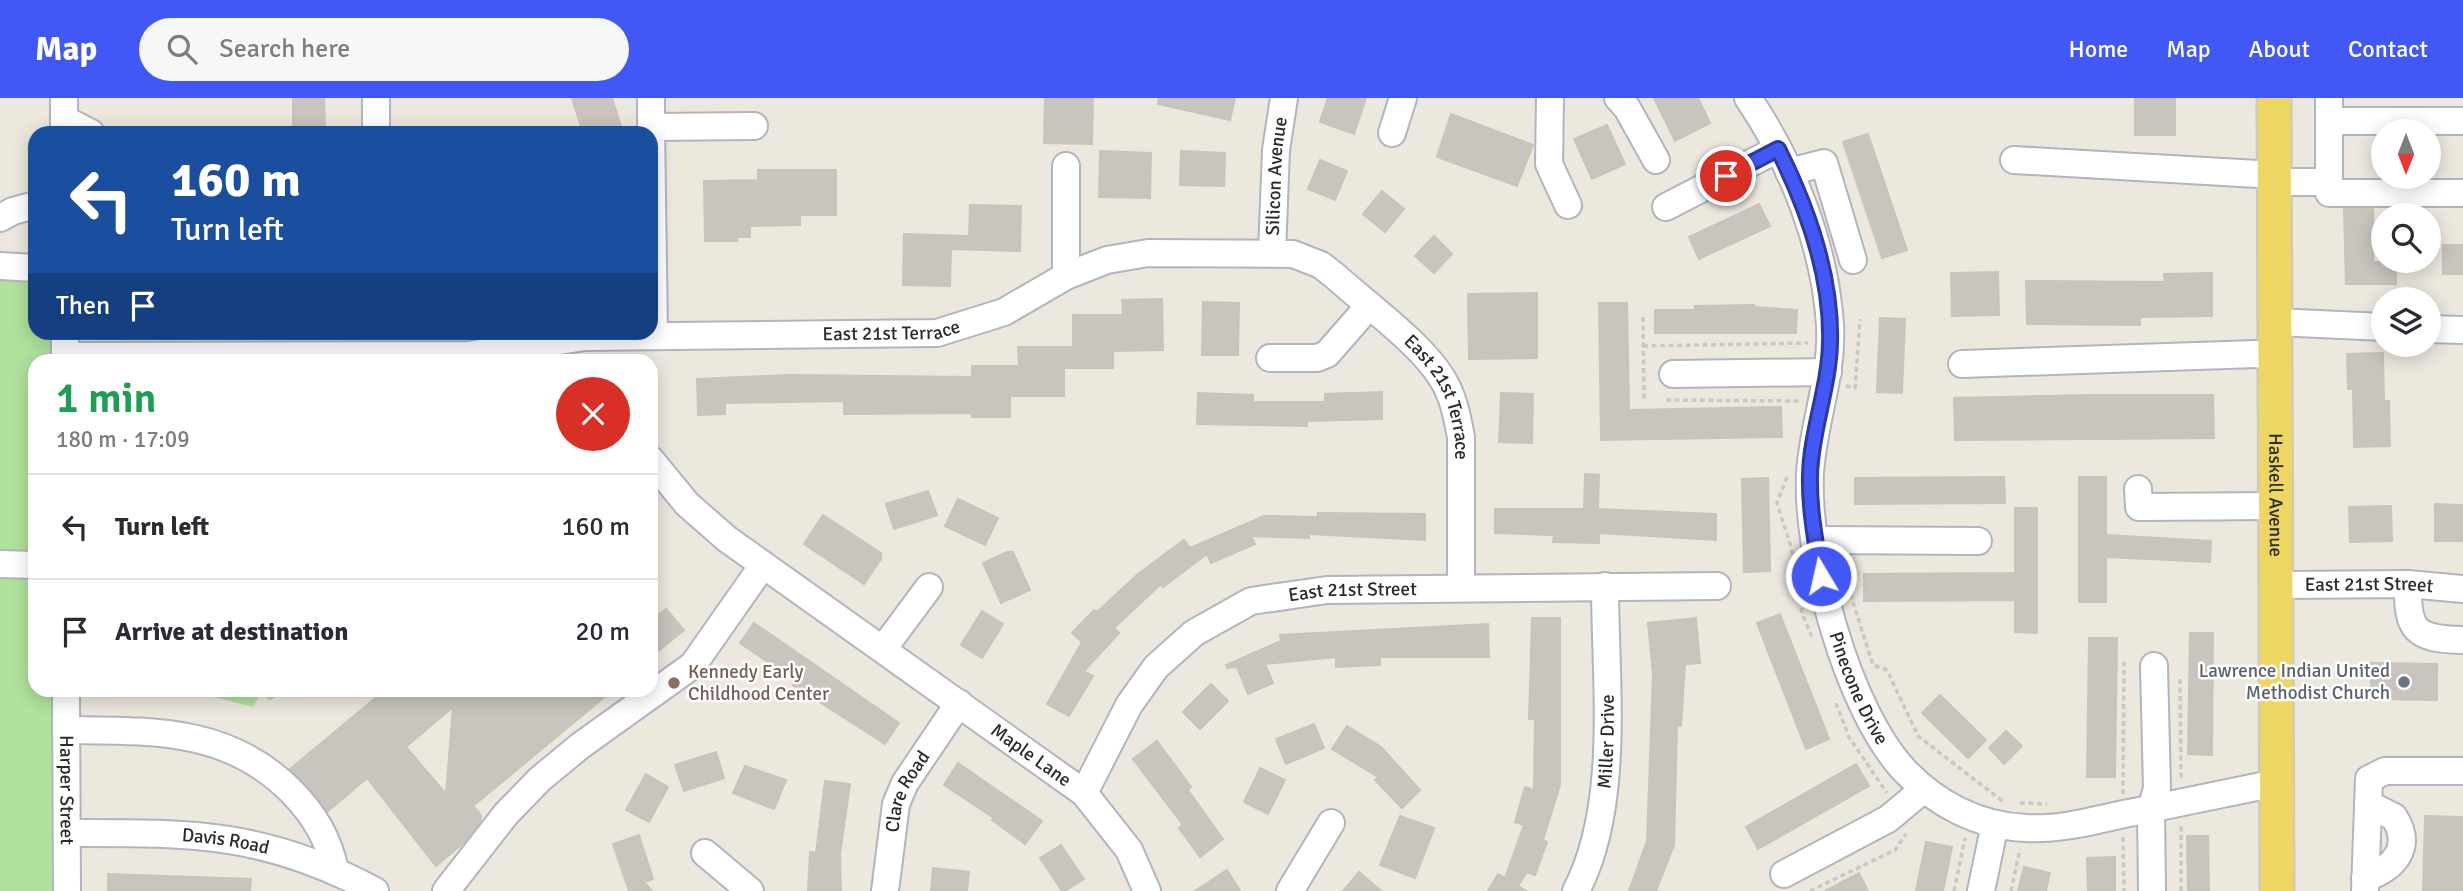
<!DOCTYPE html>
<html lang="en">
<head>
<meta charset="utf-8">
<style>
  :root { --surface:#fff; --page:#f7f7f7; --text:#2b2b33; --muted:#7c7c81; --line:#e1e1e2; --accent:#4258f6 }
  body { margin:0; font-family:Signika,sans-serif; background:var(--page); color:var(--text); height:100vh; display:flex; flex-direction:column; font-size:26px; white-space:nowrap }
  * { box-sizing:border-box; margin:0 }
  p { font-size:23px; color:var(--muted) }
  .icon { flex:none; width:38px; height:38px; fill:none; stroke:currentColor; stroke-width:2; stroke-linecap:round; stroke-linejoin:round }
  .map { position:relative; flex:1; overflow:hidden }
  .side { position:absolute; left:28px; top:256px; width:630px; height:343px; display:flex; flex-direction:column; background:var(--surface); border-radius:21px; box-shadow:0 4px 18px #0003 }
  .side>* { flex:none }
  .guide { position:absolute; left:28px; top:28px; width:630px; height:214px; border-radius:21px; box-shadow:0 4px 18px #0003; background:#1a4fa0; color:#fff; overflow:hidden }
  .needle { width:46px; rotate:180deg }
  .tools { position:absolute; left:2371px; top:21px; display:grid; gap:14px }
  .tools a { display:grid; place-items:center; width:70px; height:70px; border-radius:50%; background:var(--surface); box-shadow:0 4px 18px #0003; font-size:35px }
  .pin { position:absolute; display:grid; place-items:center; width:60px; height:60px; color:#fff; margin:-30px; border:4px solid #fff; border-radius:50%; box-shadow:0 2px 7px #0007 }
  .me { position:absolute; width:77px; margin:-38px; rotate:351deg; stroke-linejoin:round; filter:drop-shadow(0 0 5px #0008) }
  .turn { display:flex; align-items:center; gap:24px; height:147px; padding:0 28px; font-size:32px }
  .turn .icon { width:91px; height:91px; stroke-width:2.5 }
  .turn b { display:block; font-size:49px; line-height:60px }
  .then { display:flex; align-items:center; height:66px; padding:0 28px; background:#0003; gap:14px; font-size:26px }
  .round { display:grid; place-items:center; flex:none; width:74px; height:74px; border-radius:37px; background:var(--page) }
  .summary { display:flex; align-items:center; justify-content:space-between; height:119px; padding:0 28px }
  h1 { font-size:42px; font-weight:600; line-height:52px; color:#1e9e55 }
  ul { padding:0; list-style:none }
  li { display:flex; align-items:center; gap:21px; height:105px; padding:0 28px; border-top:2px solid var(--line) }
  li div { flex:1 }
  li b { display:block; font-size:26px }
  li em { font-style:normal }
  header { display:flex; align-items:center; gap:42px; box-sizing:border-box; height:98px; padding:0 35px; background:var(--accent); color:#fff }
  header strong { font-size:33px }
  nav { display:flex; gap:38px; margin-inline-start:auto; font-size:24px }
  .search { width:490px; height:63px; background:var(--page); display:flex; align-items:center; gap:18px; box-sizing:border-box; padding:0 24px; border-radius:38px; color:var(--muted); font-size:26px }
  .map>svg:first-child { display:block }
  .green { fill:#b0e29c }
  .building { fill:#c9c4be; stroke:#c9c4b8; stroke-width:2; fill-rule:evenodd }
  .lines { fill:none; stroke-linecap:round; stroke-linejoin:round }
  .minor-casing { stroke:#b2b4bf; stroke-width:30 }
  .major-casing { stroke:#c8c8c8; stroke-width:37 }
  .path { stroke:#c8c8c8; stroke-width:3.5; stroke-dasharray:5 3.5; stroke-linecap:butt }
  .minor { stroke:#fff; stroke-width:26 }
  .major { stroke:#eed662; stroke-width:33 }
  .route-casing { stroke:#2b39a0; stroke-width:18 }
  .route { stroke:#4258f6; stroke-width:12 }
  .worship-dot { fill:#6b7280; stroke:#fff; stroke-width:2.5 }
  .education-dot { fill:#8d6e63; stroke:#fff; stroke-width:2.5 }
  .labels { text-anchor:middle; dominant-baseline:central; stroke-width:5; stroke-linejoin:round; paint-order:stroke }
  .street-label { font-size:19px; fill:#2c2c2c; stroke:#fff }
  .worship-label { font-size:19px; fill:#5b616d; stroke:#fff; text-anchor:end }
  .education-label { font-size:19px; fill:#785e54; stroke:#fff; text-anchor:start }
</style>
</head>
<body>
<header>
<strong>Map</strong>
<div class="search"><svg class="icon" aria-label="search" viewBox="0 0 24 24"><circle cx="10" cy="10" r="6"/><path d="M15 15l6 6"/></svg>Search here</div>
<nav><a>Home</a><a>Map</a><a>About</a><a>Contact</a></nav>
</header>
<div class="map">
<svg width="2463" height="793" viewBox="0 0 2463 793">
  <rect width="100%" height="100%" fill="#ede8de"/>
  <!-- green -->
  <path class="green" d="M0 159H35V234L53 235V262H35V592H54V793H0Z
    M187 592H277L280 595 270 603 261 594 253 609Z"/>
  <!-- building -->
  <path class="building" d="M293 0H324L325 27H293Z
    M572 0H612L622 31 610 35H583Z
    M1045 0H1093L1092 46 1044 45Z
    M1159 0H1235L1230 22 1158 6Z
    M1328 0H1366L1354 36 1320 24Z
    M1654 0H1698L1710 25 1675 43Z
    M2135 0H2175V37H2135Z
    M1451 16 1533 47 1517 88 1437 59Z
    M1607 27 1625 66 1592 81 1574 41Z
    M1868 36 1907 152 1882 160 1843 44Z
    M1100 53 1151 55 1150 100 1099 99Z
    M1181 53 1225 55 1224 88 1180 87Z
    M1320 62 1347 73 1335 102 1308 91Z
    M758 72H836V117H800V127L750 128V139H737V143H705L704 83 758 82Z
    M1382 93 1404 111 1385 134 1363 116Z
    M1759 106 1770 128 1699 161 1689 139Z
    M970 107 1021 108 1020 153 951 151 950 188 903 187 904 136 969 138Z
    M2344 111H2373V164H2396V186H2346Z
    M1434 138 1452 156 1434 175 1415 158Z
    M2443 147H2463V176H2443Z
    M1998 174 1999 217 1952 218 1951 175Z
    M2212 175V218L2140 219V227L2027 226 2026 183 2165 184 2164 176Z
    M1537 195V260L1469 261 1468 196Z
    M1162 201 1163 252 1113 253V270H1064V298H1010V319H972V315L844 316V303L725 305V316L698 317 697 281 788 277 972 279V268H1019L1018 249H1073V217H1123L1122 202Z
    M1203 204 1239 205 1238 257H1202Z
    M1599 205H1627L1629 312 1781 309 1782 339 1601 342Z
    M1754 207V209L1797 212 1796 235H1655V212H1695V208Z
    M1880 220 1905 221 1902 295 1877 294Z
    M2383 255 2384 303H2389L2390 348 2354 349 2353 291H2348L2347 256Z
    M1382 294V321L1307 323V328L1197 326 1198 295 1253 297V304H1325V296Z
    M1501 295 1533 296 1532 345 1499 344Z
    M2092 297H2213L2214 340 1955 342 1954 300Z
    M1585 376 1599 377 1598 411 1716 416V442L1599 435V445L1553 444 1554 437 1495 435V411H1584Z
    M2004 379 2005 405 1855 406V380Z
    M2079 379H2106V437L2211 443 2210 464 2106 459V504H2079Z
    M1768 380 1770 473 1744 474 1742 381Z
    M928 393 937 417 894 431 886 406Z
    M958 401 998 420 985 447 945 428Z
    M2435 406 2463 407V443H2435Z
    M2391 408 2392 443 2350 444 2349 409Z
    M2015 410H2037V535L2015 534V502L1864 503V476L2015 475Z
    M1318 415 1425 416V442L1309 436V440L1251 438 1255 446 1211 465 1207 456 1163 489 1161 486 1114 530 1119 535 1084 573 1093 578 1069 618 1047 606 1082 544 1072 535 1094 512 1097 514 1138 476 1184 442 1190 450 1264 418 1318 419Z
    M823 417 881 455V461L864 486 804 446Z
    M1007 454H1013L1030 492 1001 505 983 465Z
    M666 511 684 532 651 559V523Z
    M982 513 1003 526 982 560 961 547Z
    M1780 516 1829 641 1806 651 1757 525Z
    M1532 520H1560V687L1543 742 1547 744 1535 777 1527 774 1518 788 1526 793H1488L1498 776 1505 780 1524 727 1515 724 1525 689 1534 692 1535 621H1529Z
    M1696 520 1700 565 1685 566 1681 628H1677L1674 747 1656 793H1629L1647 743 1653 576 1648 525Z
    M754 525 899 625 885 646 793 587 796 583 740 545Z
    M1488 526 1489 559H1380V567L1336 569V559L1265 566 1273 585 1248 596 1237 569 1227 570 1226 567 1281 543 1280 537Z
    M2190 535H2213L2212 657 2188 656Z
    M2089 540H2117L2115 679H2087Z
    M2371 565 2437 566V602L2371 601Z
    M1211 586 1228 603 1200 631 1183 614Z
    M385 592H613L473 708 481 717 480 724 462 746 436 768 367 680 328 713 290 671ZM453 609 446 696 406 649Z
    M1940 597 1986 642 1968 660 1922 615Z
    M1314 626 1324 650 1286 666 1276 641Z
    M1347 628 1381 649 1420 692 1402 710 1375 682 1378 679 1332 651Z
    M2006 633 2022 648 2004 666 1989 650Z
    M1157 643 1191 689 1188 692 1223 741 1200 759 1179 730 1183 727 1133 661Z
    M716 654 724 680 684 693 675 667Z
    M958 665 1042 723 1025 746 992 722 994 720 944 687Z
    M1856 666 1869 688 1758 751 1746 729Z
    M745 668 786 682 774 711 733 695Z
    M1260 670 1285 682 1268 716 1244 704Z
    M646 676 668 689 649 724 626 712Z
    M825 683 850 686 840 756 841 793H808L810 754 816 755Z
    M1400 718 1434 730 1415 780 1380 767Z
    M2425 718 2463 719V793H2423Z
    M639 737 653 781 644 784 652 793H629L613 746Z
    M2187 738H2208L2209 793H2188Z
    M1926 744 1952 749 1943 793H1916Z
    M1061 747 1084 781 1065 793H1062L1040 760Z
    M2115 759V793H2088L2087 760Z
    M2024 769 2050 775 2046 793H2018Z
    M933 770 969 774 967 793H931Z
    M1227 772 1240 793H1195Z
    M1359 774 1381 793H1343Z
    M1859 775 1868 793H1825Z
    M108 776 251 781 250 793H108Z"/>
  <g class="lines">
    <defs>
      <g id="minor">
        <path d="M64 0V35"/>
        <path d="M376 0V35"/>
        <path d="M651 0V29"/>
        <path d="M1550 0 1549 66 1568 107"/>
        <path d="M1618 0 1627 10 1656 62"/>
        <path id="s1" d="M1748 0C1792 65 1825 148 1830 227 1833 278 1813 325 1810 375 1806 458 1847 610 1904 672 1936 706 1978 728 2026 730 2059 732 2092 723 2124 716 2175 706 2226 695 2276 685"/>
        <path d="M2329 0V95H2463"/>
        <path d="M64 21 91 35"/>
        <path d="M2329 23H2463"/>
        <path d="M1392 35 1403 0"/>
        <path d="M2014 62 2275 77"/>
        <path d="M1066 68V178"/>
        <path d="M1789 74 1824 65 1853 162"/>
        <path d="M2275 84H2329"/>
        <path d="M1666 109 1778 51"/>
        <path d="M0 120 13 113 35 107"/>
        <path id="s2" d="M1272 155 1276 52 1284 0"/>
        <path d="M0 168 35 170"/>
        <path d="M2274 224 2384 229"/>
        <path d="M2429 231 2463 232"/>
        <path d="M65 234V262"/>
        <path d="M654 238 651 29 754 28"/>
        <path id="s3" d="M65 258 468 257 585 239 937 235 1004 214 1066 178 1107 162 1148 155 1293 156 1321 167 1335 178C1367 207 1422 246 1443 282 1454 300 1457 319 1461 339V490"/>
        <path d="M1270 260H1317L1327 256 1369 208"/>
        <path d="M1962 266 2256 256 2273 259"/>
        <path d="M1673 276 1828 274"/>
        <path id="s4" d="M651 362 687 406 727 441 1084 695 1129 752 1147 793"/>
        <path d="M2138 391 2139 409 2276 408"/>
        <path d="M1815 442 1978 443"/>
        <path d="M0 466 35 467"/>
        <path d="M2408 486C2407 533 2415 541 2463 542"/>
        <path id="s5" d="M2276 487 2408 486 2463 491"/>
        <path d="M883 551 929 489"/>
        <path id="s6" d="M66 592 67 793"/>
        <path d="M66 632C151 633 228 629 292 694 315 718 328 740 335 772"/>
        <path id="s7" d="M1084 695 1129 607 1156 569 1194 535 1251 503 1327 492 1717 488"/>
        <path id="s8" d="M67 735C189 735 264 733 375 793"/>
        <path d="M705 755 750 793"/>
        <path d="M1784 776 1888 721 1924 691"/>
        <path d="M2365 780C2395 770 2413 749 2394 719L2368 706"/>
        <path d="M446 793 506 716 540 681 580 648 693 567 763 467"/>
        <path id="s9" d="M885 793 896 706 905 685 959 605"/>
        <path d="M1290 793 1331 725"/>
        <path id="s10" d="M1576 793C1621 707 1605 584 1605 488"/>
        <path d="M1981 793 1995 726"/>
        <path d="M2152 793 2151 711 2157 690 2154 568"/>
        <path d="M2365 793 2369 681 2385 673H2463"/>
      </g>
      <g id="major">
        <path id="s11" d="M2274 0 2277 793"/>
      </g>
    </defs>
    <!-- minor casing -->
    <use href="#minor" class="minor-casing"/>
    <!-- major casing -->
    <use href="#major" class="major-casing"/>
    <!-- path -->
    <path class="path" d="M1643 219 1644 301
      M1643 248 1808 245
      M1846 288 1855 290 1860 221
      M1666 302 1801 303
      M1787 379 1777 405 1791 449 1802 515 1813 542
      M1844 463V476L1873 567 1887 572 1918 638 2005 705
      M2180 581 2181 680
      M1836 605 1849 639 1887 695
      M2123 696 2124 564
      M2020 705 2047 706
      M2123 739 2124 793
      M1810 793 1895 752 1906 736
      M1954 793 1965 740
      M2011 793 2020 751
      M2181 793V726"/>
    <!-- minor -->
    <use href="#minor" class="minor"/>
    <!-- major -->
    <use href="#major" class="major"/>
  </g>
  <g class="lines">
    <defs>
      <path id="route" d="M1726 78 1778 51C1807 109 1832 179 1830 245 1829 290 1811 333 1810 377 1809 411 1816 445 1821 478"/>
    </defs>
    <!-- route casing -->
    <use href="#route" class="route-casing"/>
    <!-- route -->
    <use href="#route" class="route"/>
  </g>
  <!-- markers -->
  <circle class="worship-dot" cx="2404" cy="584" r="7"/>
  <circle class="education-dot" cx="674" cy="585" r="7"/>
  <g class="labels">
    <!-- street labels -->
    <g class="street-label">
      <text stroke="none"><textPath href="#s2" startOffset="77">Silicon Avenue</textPath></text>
      <text stroke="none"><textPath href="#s3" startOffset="828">East 21st Terrace</textPath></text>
      <text stroke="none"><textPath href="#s3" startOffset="1458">East 21st Terrace</textPath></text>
      <text stroke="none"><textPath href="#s11" startOffset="397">Haskell Avenue</textPath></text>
      <text stroke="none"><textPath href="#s5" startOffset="93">East 21st Street</textPath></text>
      <text stroke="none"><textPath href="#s7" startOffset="364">East 21st Street</textPath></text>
      <text stroke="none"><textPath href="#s1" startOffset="616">Pinecone Drive</textPath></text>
      <text stroke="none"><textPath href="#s10" startOffset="154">Miller Drive</textPath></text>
      <text stroke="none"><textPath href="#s4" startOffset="483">Maple Lane</textPath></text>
      <text stroke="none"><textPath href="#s6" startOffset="100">Harper Street</textPath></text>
      <text stroke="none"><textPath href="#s9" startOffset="103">Clare Road</textPath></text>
      <text stroke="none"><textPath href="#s8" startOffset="159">Davis Road</textPath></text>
    </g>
    <!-- worship labels -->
    <g class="worship-label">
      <text x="2390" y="573">Lawrence Indian United<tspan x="2390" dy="22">Methodist Church</tspan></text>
    </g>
    <!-- education labels -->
    <g class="education-label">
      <text x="688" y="574">Kennedy Early<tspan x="688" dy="22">Childhood Center</tspan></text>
    </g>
  </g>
</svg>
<div class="tools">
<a><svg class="needle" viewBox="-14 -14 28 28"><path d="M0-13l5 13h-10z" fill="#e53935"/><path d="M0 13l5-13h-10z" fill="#7c7c81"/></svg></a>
<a><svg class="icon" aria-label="search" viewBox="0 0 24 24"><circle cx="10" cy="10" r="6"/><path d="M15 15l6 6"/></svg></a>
<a><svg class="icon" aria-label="layers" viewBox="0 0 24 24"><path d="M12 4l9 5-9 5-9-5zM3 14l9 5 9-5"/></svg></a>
</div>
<div class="pin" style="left:1726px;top:78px;background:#d93025"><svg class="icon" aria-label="arrive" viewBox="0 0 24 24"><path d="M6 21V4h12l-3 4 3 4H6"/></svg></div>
<svg class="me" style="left:1821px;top:478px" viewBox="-20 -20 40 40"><circle r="17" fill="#4258f6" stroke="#fff" stroke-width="3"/><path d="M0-11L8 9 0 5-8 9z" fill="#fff"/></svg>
<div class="guide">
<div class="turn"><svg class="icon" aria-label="left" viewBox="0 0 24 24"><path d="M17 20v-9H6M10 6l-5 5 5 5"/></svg><div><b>160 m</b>Turn left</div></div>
<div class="then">Then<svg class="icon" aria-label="arrive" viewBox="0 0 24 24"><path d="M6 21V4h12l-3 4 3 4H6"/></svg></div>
</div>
<section class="side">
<div class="summary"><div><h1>1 min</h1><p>180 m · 17:09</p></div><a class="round" style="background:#d93025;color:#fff"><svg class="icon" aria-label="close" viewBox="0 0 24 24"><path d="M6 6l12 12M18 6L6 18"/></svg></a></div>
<ul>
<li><svg class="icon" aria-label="left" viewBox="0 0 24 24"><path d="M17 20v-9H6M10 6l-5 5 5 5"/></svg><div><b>Turn left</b></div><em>160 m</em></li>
<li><svg class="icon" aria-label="arrive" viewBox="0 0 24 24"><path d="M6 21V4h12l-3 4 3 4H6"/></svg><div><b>Arrive at destination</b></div><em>20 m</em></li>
</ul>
</section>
</div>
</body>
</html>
